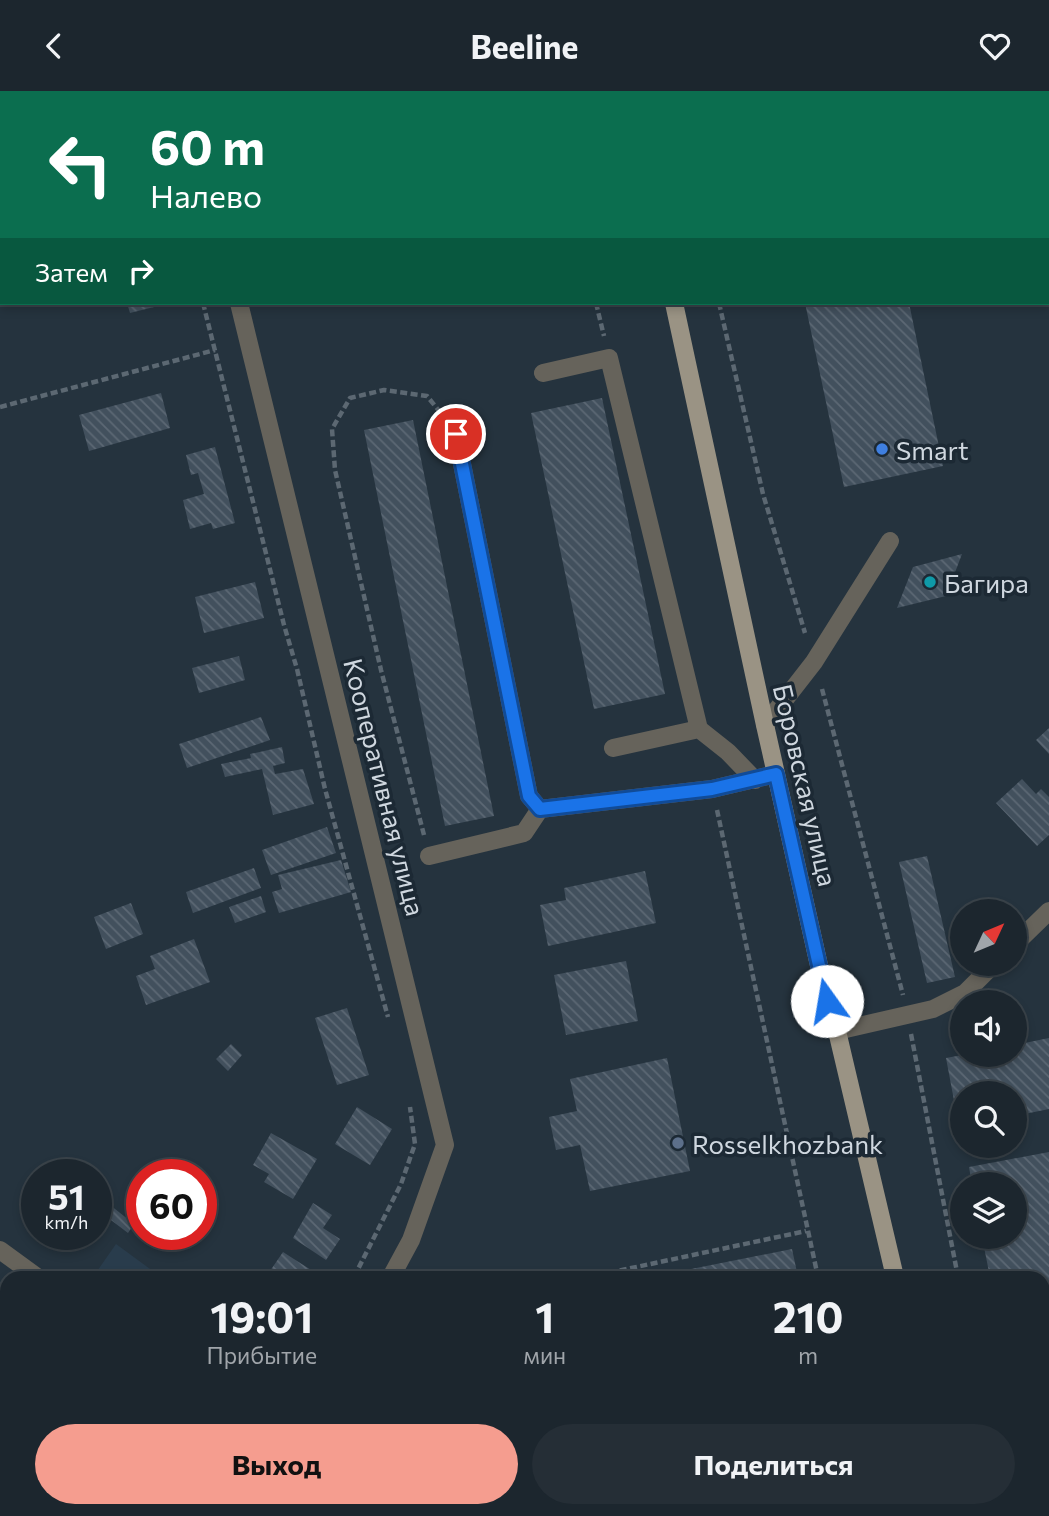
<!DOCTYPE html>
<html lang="ru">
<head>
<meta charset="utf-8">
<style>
  :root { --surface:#1c262e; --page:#252e36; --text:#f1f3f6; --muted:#a0a5aa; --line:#3a434a; --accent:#f59d8f }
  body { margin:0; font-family:Commissioner,sans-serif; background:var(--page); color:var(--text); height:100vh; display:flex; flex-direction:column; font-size:26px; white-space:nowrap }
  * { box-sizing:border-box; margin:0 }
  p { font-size:23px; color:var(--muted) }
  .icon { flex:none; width:38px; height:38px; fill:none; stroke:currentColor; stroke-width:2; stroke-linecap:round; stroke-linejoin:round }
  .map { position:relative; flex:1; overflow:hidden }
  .sheet { position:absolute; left:0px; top:1180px; width:1050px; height:247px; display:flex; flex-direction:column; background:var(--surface); border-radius:21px 21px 0 0; box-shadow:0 4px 10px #0003,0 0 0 2px var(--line) }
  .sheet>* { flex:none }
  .banner { position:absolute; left:0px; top:0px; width:1050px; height:214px; box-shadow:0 4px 10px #0003,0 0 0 2px var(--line); background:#0b6e4f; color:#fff; overflow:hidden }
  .needle { width:46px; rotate:46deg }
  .controls { position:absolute; left:950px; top:808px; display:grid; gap:14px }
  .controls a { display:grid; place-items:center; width:77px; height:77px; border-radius:50%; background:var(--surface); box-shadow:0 4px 10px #0003,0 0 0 2px var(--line); font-size:35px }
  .speed { position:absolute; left:21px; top:1068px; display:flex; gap:14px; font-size:35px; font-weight:700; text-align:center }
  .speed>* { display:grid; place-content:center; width:91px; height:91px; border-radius:50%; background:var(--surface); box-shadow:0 4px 10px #0003,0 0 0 2px var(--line); line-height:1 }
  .speed small { font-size:18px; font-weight:400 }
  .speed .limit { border:10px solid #d22; background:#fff; color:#111 }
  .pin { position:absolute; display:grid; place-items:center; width:60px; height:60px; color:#fff; margin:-30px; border:4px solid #fff; border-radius:50%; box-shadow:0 2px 7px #0007 }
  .me { position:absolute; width:77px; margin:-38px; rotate:347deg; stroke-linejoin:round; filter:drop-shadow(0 0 5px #0008) }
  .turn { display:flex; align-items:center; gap:24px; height:147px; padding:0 35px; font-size:32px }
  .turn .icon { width:91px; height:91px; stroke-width:2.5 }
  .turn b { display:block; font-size:49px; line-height:60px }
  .then { display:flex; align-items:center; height:66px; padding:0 35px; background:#0003; gap:14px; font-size:26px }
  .eta { display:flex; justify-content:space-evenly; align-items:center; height:119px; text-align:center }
  .eta b { font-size:42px; font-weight:700; line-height:49px }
  .cta { display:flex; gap:14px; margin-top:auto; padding:14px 35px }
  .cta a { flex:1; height:80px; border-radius:42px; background:var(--accent); color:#111; font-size:28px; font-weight:700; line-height:80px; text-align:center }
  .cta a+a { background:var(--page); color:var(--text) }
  header { display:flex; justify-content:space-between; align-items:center; height:91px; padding:0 35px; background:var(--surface); font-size:32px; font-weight:700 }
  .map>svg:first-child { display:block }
  .built { fill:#293c4c }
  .building { fill:url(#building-back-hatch) }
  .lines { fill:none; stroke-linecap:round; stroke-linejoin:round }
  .path { stroke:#5c6872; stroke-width:4.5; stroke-dasharray:7 3.5; stroke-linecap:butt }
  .minor { stroke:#66635b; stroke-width:18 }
  .major { stroke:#9a9384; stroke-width:18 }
  .route-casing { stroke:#114b97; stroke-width:18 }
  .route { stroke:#1a73e8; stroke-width:12 }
  .shop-dot { fill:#3f7fe0; stroke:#1c2934; stroke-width:2.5 }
  .culture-dot { fill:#0f9aa8; stroke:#1c2934; stroke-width:2.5 }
  .service-dot { fill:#5c6f8a; stroke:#1c2934; stroke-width:2.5 }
  .labels { text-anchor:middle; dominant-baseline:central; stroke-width:7; stroke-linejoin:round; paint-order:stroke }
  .poi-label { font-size:26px; fill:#cfd7df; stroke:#1c2934; text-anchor:start }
  .street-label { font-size:26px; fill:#cfd7df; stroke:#1c2934 }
</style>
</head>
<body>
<header><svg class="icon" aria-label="back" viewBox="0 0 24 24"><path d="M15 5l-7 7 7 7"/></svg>Beeline<svg class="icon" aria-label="heart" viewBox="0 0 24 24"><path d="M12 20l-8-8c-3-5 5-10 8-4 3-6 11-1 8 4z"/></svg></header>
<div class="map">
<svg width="1049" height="1425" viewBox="0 0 1049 1425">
  <defs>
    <pattern id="building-back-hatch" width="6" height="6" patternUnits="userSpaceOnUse" patternTransform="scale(1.75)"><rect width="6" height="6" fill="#42505d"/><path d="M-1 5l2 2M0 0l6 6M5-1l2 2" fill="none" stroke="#5c6874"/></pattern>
  </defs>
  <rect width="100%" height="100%" fill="#25333e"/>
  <!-- built -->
  <path class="built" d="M116 1153 161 1186H93Z
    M143 1419H220L216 1425H151Z"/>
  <!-- building -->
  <path class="building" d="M127 212H166V213L130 222Z
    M805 212H909L943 375 844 396Z
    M161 302 170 337 89 360 79 324Z
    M602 307 665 603 594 618 531 322Z
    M413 329 494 725 445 735 364 339Z
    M215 356 235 432 213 438 211 432 190 438 183 409 204 403 198 382 191 384 186 364Z
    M962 463 946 505 897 517 913 476Z
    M255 491 264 527 204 542 195 506Z
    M239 565 245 589 199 602 192 577Z
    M261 626 270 649 187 677 179 653Z
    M1049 637V663L1036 649Z
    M282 656 285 672 273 675 275 683 303 678 314 713 273 724 262 678 225 686 221 673 251 667 250 663Z
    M1022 688 1036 703 1041 698 1049 706V744L1037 755 996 712Z
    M327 736 336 762 271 784 262 759Z
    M927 765 955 886 927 892 899 771Z
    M341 769 351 801 279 822 272 801 282 798 278 784Z
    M254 777 261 797 193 822 186 801Z
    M645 780 656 832 548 855 540 814 566 809 564 797Z
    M261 805 266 821 235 832 229 816Z
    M131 812 143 843 106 858 94 826Z
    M194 848 210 891 146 914 136 885 155 878 150 865Z
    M626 870 638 930 566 944 554 884Z
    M347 917 369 984 337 994 315 927Z
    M1049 947V1018L1015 1025V1003H962V1035L959 1036 946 967 962 964H1015V954Z
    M231 953 242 964 228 980 216 968Z
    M667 967 690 1080 590 1100 580 1054 556 1059 549 1026 577 1020 570 988Z
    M357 1016 392 1038 370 1074 335 1053Z
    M271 1042 317 1068 293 1108 264 1091 269 1083 253 1074Z
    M1049 1061V1193L1043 1194V1186H990L982 1146H1015V1094H972L969 1076Z
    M313 1112 332 1124 323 1137 340 1148 326 1169 293 1147Z
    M110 1114 134 1133 128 1142 103 1123Z
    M792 1158 798 1186H657L656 1185Z
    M283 1161 322 1186H280L270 1180Z
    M0 1191 7 1196V1204L0 1214Z
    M1049 1316V1425H1044L1043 1317Z
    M821 1419H853L854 1425H799Z"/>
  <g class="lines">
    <!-- path -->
    <path class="path" d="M148 0V2
      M533 0V2
      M671 0 672 2
      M203 212 284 534 297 578 325 698 388 926
      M596 212 604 245
      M719 212 763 403 805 542
      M0 316 215 259
      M822 598 903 904
      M717 719 818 1186
      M424 744 381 579 335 379 332 338 350 307 384 299 427 305 444 326
      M911 943 958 1186
      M354 1186 401 1093 415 1053 410 1016
      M589 1186 806 1140
      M0 1419 9 1425
      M132 1419 140 1425
      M872 1419 874 1425
      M1003 1419 1005 1425
      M227 1425 231 1419"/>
    <!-- minor -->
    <path class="minor" d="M239 212 445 1054 411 1149 391 1186
      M543 282 609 267 699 638
      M456 343 529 705 540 718 712 698 776 683
      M765 634 814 571 890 450
      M613 657 699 638 728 661 755 689
      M429 765 524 742 540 718
      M1015 853 1049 820
      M837 940 933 918 965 902 994 873
      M0 1159 37 1186
      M7 1279 1 1289 7 1322
      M0 1346 7 1336
      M0 1368 7 1373
      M67 1419 75 1425
      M379 1419 388 1425
      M760 1419 762 1425
      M279 1425 281 1419
      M458 1425 463 1419"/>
    <!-- major -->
    <path class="major" d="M629 0V2
      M674 212 765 634 827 910 837 940 895 1186
      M949 1419 951 1425"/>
  </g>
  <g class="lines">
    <defs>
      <path id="route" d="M456 343 529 705 540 718 712 698 776 683 827 910"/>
    </defs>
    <!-- route casing -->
    <use href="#route" class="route-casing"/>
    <!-- route -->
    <use href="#route" class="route"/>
  </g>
  <!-- markers -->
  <circle class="shop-dot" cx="882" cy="358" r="7"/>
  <circle class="culture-dot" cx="930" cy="491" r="7"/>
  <circle class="service-dot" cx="678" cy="1052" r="7"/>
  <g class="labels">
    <!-- poi labels -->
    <g class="poi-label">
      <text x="896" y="358">Smart</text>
      <text x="944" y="491">Багира</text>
      <text x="692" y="1052">Rosselkhozbank</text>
    </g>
    <!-- street labels -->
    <g class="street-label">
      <text transform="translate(806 694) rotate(77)">Боровская улица</text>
      <text transform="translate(385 696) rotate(76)">Кооперативная улица</text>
    </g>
  </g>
</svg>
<div class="controls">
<a><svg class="needle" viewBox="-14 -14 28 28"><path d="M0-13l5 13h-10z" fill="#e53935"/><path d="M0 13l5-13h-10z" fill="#a0a5aa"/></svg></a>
<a><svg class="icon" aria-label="sound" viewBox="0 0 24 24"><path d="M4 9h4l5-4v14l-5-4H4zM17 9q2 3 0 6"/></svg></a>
<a><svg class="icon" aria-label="search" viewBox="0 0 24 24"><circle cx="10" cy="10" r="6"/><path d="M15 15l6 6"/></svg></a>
<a><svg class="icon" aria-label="layers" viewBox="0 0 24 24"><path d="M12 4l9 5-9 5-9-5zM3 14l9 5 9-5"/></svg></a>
</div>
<div class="speed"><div>51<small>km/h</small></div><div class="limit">60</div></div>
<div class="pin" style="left:456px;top:343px;background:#d93025"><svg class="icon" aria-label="arrive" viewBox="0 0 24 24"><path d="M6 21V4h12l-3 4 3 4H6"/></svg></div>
<svg class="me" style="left:827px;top:910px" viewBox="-20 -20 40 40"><circle r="19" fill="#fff"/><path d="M0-13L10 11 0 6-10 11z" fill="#1a73e8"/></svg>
<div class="banner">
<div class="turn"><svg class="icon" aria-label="left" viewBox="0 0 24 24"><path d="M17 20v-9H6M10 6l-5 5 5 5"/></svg><div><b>60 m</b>Налево</div></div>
<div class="then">Затем<svg class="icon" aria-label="right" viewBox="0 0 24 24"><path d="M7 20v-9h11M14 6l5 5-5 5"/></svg></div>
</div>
<section class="sheet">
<div class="eta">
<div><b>19:01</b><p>Прибытие</p></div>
<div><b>1</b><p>мин</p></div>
<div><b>210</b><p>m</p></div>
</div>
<div class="cta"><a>Выход</a><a>Поделиться</a></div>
</section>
</div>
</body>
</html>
